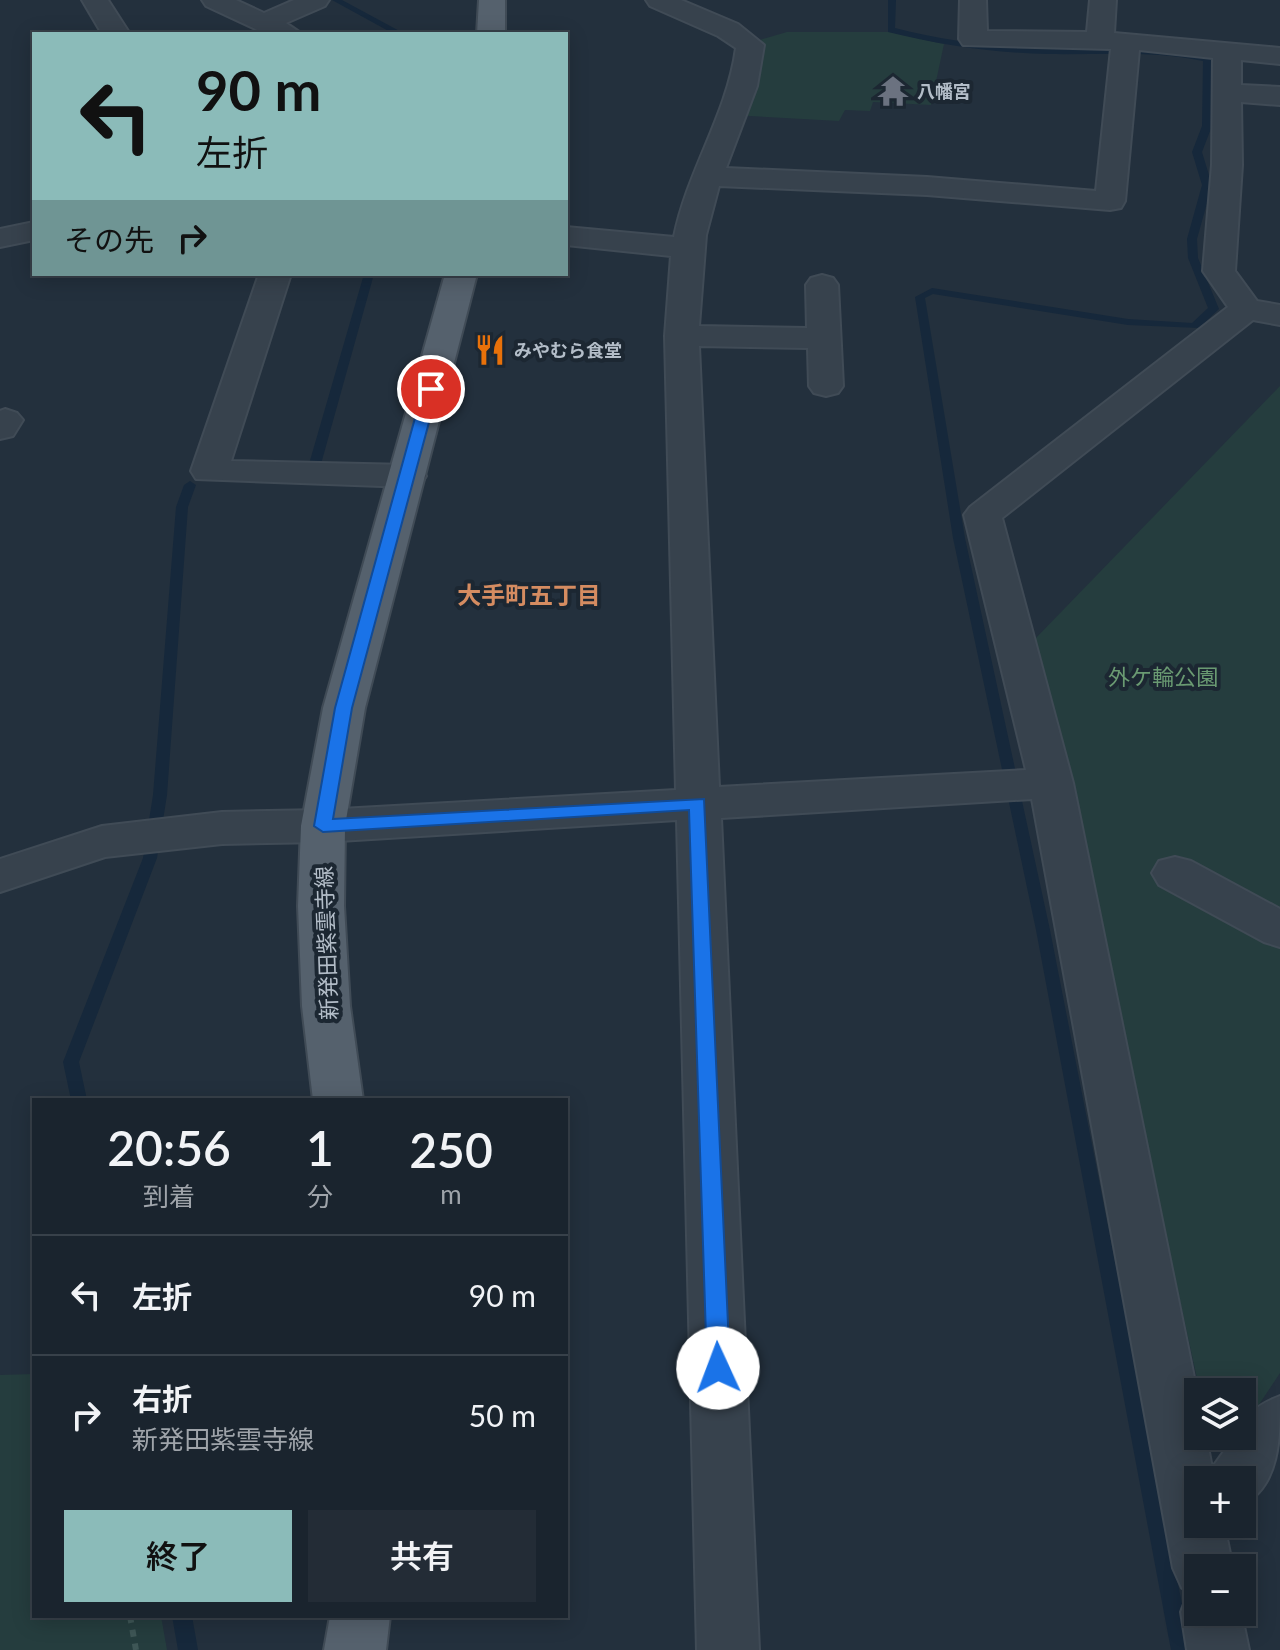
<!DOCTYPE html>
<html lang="ja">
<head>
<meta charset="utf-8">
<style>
  :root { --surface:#1a242e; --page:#232c36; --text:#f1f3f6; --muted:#9fa4aa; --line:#38414a; --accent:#8bbbb9 }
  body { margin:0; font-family:Lato,"Noto Sans JP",sans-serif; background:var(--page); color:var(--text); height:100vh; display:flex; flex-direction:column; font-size:30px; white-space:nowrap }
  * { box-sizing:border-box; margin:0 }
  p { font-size:26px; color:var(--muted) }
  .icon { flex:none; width:44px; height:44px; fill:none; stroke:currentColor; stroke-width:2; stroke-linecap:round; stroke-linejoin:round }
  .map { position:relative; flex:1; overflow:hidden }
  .drawer { position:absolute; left:32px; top:1098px; width:536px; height:520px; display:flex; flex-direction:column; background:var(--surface); border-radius:0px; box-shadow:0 4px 20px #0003,0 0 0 2px var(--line) }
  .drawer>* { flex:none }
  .hud { position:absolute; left:32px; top:32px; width:536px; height:244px; border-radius:0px; box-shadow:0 4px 20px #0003,0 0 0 2px var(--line); background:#8bbbb9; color:#111; overflow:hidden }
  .buttons { position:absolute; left:1184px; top:1378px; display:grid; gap:16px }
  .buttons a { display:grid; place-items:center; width:72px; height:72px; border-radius:0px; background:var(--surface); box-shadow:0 4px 20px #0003,0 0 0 2px var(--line); font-size:40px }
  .pin { position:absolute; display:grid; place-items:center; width:68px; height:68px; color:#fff; margin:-34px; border:4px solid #fff; border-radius:50%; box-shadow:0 2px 8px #0007 }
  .me { position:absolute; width:88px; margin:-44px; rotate:358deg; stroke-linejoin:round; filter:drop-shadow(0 0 6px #0008) }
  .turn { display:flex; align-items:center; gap:28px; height:168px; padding:0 32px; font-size:36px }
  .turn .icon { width:104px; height:104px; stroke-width:2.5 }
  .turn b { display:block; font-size:56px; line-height:68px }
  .then { display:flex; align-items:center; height:76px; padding:0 32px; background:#0003; gap:16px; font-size:30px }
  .eta { display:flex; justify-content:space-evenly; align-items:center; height:136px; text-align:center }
  .eta b { font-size:48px; font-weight:600; line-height:56px }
  .button { display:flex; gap:16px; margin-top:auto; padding:16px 32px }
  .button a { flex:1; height:92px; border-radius:0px; background:var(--accent); color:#111; font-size:32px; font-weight:600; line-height:92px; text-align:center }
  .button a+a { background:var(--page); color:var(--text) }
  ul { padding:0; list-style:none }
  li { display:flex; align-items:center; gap:24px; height:120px; padding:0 32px; border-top:2px solid var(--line) }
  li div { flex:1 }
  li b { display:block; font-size:30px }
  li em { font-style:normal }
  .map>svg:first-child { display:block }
  .green { fill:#253d3e }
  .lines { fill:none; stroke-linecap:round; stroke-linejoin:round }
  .stream { fill:#16283b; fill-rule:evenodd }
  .minor-casing { stroke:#404b56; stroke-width:4 }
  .major-casing { stroke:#404b56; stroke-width:4 }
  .path { stroke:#3e5656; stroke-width:6; stroke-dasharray:7 7; stroke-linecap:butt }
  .minor { fill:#37424d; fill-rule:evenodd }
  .major { fill:#55616d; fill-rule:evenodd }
  .route { fill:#1a73e8; stroke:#114b97; stroke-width:2 }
  .labels { text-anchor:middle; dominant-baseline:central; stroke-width:8; stroke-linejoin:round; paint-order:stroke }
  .far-poi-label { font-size:18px; font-weight:bold; fill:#b3bdc8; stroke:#1c2732; text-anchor:start }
  .park-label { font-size:22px; fill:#6a9a72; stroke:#1c2732 }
  .street-label { font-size:22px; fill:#b3bdc8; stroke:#1c2732 }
  .neighbourhood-label { font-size:24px; font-weight:bold; fill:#d58c61; stroke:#1c2732 }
</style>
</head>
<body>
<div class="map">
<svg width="1280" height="1650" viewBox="0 0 1280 1650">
  <rect width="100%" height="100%" fill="#23303d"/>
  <!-- green -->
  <path class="green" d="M787 32H890L944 44 931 105 873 102 870 111 845 110 839 121 732 115 756 41Z
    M1280 386V1373L1242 1430V1392H1200L1035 639Z
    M34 1374V1616H161L167 1650H0V1375Z"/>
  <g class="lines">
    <!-- stream -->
    <path class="stream" d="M332 0H342L405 34H394Z
      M888 0H896L895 28C939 39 984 46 1029 48 1073 50 1176 40 1211 59L1212 126 1202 152 1212 185 1197 239 1198 258 1219 309 1199 328 1128 325 933 294 925 298 965 538 1050 930 1191 1650H1171L1036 930 953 538 915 297 932 288 1128 319 1192 323 1208 308 1188 258 1187 239 1202 185 1192 152 1202 126 1203 61C1151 50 1100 55 1048 54 994 53 940 45 888 32Z
      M364 274H374L321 464 319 466H311L309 464Z
      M190 481 196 485 188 507 167 795 157 858 79 1062 87 1100H71L63 1062 143 858 153 795 176 507 184 485Z
      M172 1616H192L198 1650H178Z"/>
    <defs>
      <path id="minor" d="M82 0H108L130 34H102Z
        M202 0H236L264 13 294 0H329L325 6 286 23 302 34H266L206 6Z
        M646 0H681L738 24 764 45 757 86 726 168 927 177 1096 191 1111 49 963 45 959 39 960 0H986L987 31 1087 32 1090 0H1116L1114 33 1280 48V64L1241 60V85L1280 87V105L1241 102 1242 165 1235 271 1257 301 1280 305V325L1253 320 1002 518 1073 783 1198 1397V1436H1206L1212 1468 1235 1436H1242C1242 1414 1262 1403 1280 1396 1280 1438 1280 1486 1242 1505V1480H1198V1524H1224L1233 1568H1198V1612H1241L1249 1650H1187L1181 1612 1189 1591 1182 1588 1173 1568 1032 799 721 818 759 1650H697L677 820 323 842 222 844 105 857 0 892V859L102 826 222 812 323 810 676 790 665 336 671 256 566 245V227L674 237C687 171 727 115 736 48L718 36 650 6ZM1139 50 1213 58 1212 165 1203 271 1228 307 970 507 964 515 1026 770 719 787 699 346 808 348 809 386 814 393 826 396 838 393 843 386 838 285 833 278 822 275 811 278 806 285 807 328 699 326 706 235 719 186 927 195 1110 210 1121 208 1125 201Z
        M34 222V240L0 247V229Z
        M259 274H291L231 461 408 465 421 468 426 476 421 484 408 487 196 479 191 471Z
        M5 409 17 413 23 420 13 436 0 439V411Z
        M1175 857 1191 861 1280 909V947L1264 942 1159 885 1152 873 1159 861Z"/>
      <path id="major" d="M479 0H505V34H477Z
        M445 274H477L365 708 345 826 344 906 350 1006 363 1100H313L302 1006 298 906 301 826 323 708Z
        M330 1616H390L386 1650H324Z"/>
    </defs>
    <!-- minor casing -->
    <use href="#minor" class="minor-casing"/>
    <!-- major casing -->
    <use href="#major" class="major-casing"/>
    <!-- path -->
    <path class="path" d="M130 1616 136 1650"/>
    <!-- minor -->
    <use href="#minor" class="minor"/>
    <!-- major -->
    <use href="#major" class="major"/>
  </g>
  <!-- route -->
  <path class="route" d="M431 385 438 389 352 708 333 819 704 799 730 1368 727 1375 718 1378 710 1375 707 1368 689 810 323 832 314 826 335 708 423 389Z"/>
  <!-- icons -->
  <defs>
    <symbol id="temple-bare" viewBox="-9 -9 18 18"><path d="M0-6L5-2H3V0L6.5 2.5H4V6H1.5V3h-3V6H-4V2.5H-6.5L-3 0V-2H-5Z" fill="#6b7280" stroke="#1c2732" stroke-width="2.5" paint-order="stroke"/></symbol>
    <symbol id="restaurant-bare" viewBox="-9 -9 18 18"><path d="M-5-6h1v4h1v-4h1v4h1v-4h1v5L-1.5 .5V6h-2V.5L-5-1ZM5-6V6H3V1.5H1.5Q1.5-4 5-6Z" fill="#e8710a" stroke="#1c2732" stroke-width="2.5" paint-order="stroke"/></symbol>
  </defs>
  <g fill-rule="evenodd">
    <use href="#temple-bare" x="871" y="69" width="44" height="44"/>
    <use href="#restaurant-bare" x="468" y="328" width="44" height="44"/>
  </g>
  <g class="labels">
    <!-- far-poi labels -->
    <g class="far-poi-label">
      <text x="917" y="91">八幡宮</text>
      <text x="514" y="350">みやむら食堂</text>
    </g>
    <!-- park labels -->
    <g class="park-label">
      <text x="1163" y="676">外ケ輪公園</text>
    </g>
    <!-- street labels -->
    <g class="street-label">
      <text transform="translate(326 943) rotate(-92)">新発田紫雲寺線</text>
    </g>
    <!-- neighbourhood labels -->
    <g class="neighbourhood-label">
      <text x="529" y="594">大手町五丁目</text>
    </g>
  </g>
</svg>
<div class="buttons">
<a><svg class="icon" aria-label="layers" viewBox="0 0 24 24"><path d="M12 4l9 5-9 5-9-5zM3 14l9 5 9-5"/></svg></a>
<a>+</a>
<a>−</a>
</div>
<div class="pin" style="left:431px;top:389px;background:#d93025"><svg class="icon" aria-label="arrive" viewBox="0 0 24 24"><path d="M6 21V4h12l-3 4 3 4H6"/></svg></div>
<svg class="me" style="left:718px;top:1368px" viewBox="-20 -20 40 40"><circle r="19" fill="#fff"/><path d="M0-13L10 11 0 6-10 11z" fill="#1a73e8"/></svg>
<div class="hud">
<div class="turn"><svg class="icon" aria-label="left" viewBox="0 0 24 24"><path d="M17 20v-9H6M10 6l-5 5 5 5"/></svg><div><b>90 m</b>左折</div></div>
<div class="then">その先<svg class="icon" aria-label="right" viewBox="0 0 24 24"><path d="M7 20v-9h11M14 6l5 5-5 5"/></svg></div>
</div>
<section class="drawer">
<div class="eta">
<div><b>20:56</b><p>到着</p></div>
<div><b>1</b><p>分</p></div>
<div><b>250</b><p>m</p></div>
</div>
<ul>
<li><svg class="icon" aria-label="left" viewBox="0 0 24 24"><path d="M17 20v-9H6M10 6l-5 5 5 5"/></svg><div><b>左折</b></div><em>90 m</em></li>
<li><svg class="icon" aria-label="right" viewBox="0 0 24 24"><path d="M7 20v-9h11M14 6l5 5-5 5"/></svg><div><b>右折</b><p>新発田紫雲寺線</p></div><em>50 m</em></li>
</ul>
<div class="button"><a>終了</a><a>共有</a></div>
</section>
</div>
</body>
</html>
